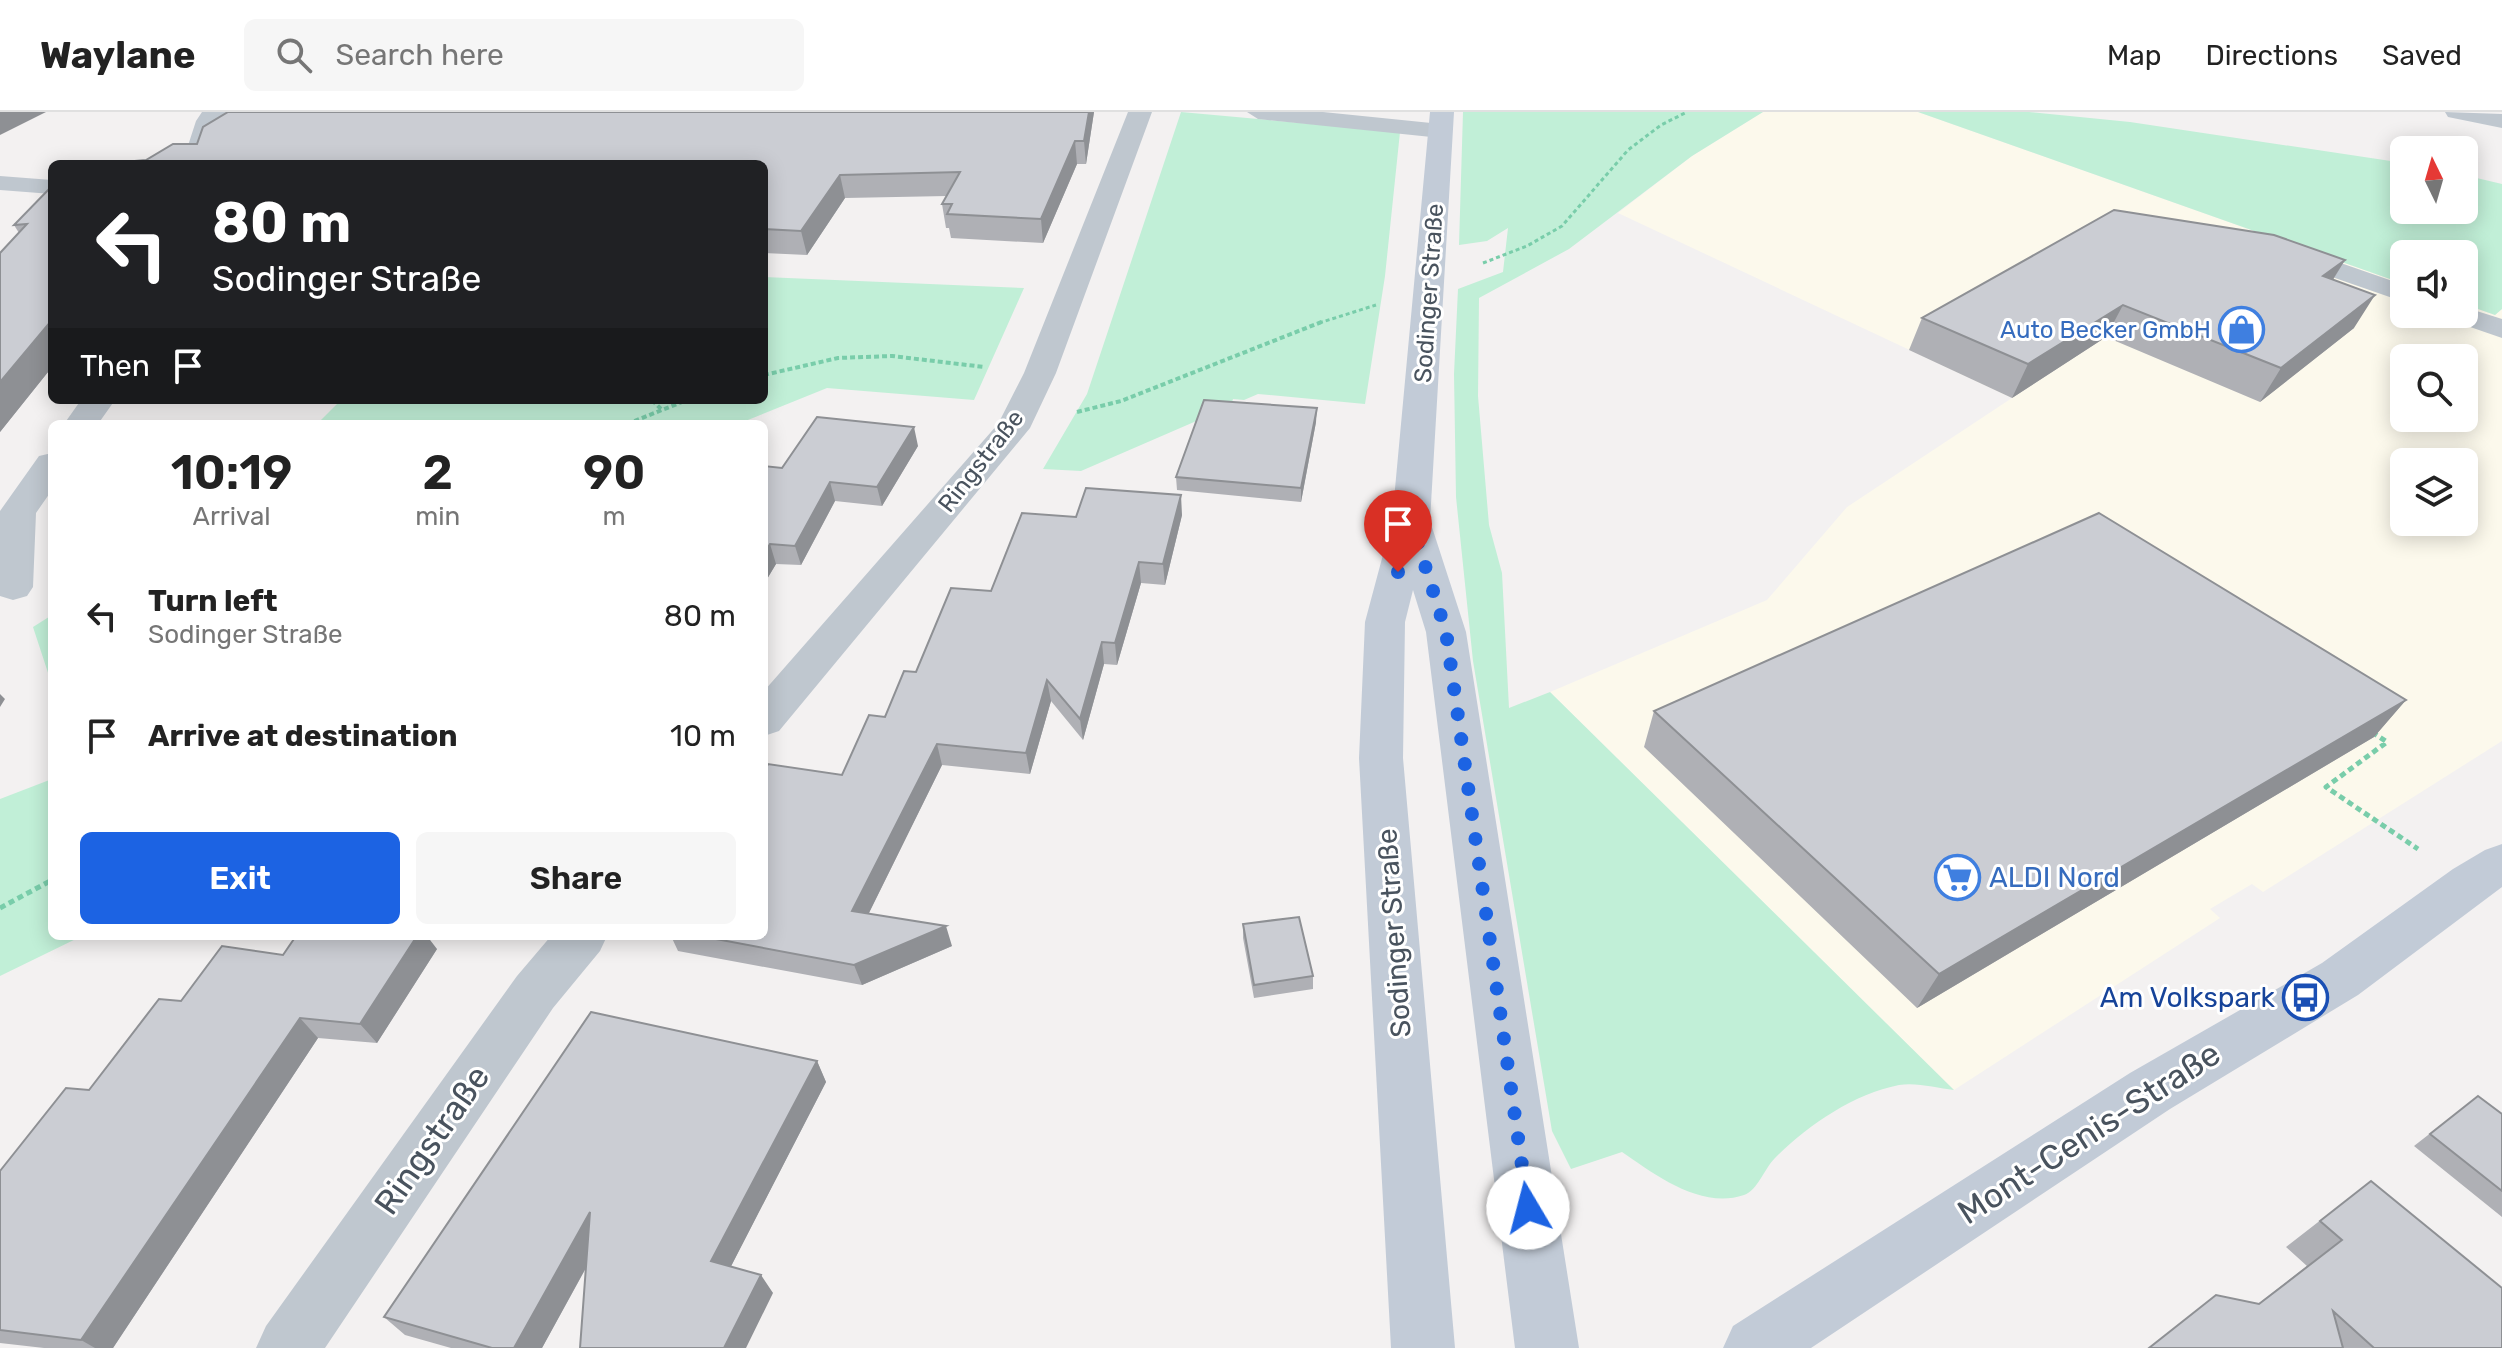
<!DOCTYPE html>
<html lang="en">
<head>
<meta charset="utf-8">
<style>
  :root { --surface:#fff; --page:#f6f6f6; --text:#222; --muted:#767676; --line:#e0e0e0; --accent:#1c63e3 }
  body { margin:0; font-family:Rubik,sans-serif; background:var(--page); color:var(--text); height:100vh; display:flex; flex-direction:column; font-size:30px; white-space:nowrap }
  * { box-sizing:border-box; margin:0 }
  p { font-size:26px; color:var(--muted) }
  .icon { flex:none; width:44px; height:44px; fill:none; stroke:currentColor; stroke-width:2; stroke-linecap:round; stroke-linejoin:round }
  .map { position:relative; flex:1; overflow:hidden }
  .side { position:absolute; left:48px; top:308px; width:720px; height:520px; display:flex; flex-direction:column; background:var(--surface); border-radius:12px; box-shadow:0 4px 20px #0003 }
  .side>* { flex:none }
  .top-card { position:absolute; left:48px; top:48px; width:720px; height:244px; border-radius:12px; box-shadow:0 4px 20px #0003; background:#202124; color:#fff; overflow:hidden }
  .needle { width:52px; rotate:355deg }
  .fabs { position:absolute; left:2390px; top:24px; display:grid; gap:16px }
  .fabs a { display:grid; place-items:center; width:88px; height:88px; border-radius:12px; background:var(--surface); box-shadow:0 4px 20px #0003; font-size:40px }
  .pin { position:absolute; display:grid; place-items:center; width:68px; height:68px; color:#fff; margin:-82px -34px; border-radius:50% 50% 50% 0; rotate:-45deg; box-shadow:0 0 8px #0007 }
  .pin .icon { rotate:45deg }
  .me { position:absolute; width:88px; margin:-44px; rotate:352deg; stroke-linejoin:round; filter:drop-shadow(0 0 6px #0008) }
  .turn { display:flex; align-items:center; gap:28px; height:168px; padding:0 32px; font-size:36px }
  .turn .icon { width:104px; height:104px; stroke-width:2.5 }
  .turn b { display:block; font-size:56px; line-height:68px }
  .then { display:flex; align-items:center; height:76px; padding:0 32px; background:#0003; gap:16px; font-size:30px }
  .eta { display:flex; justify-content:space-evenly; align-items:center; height:136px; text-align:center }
  .eta b { font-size:48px; font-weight:600; line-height:56px }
  .action { display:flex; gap:16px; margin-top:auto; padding:16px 32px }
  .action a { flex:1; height:92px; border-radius:12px; background:var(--accent); color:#fff; font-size:32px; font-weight:600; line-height:92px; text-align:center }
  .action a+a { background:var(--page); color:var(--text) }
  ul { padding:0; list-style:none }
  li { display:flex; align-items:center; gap:24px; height:120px; padding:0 32px }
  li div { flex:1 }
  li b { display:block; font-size:30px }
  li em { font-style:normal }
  header { display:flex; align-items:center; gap:48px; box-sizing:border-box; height:112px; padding:0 40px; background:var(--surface); border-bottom:2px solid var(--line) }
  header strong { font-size:38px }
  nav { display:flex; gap:44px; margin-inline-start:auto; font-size:28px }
  .search { width:560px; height:72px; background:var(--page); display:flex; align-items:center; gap:20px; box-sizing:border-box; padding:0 28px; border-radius:12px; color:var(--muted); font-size:30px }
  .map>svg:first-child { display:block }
  .commercial { fill:#fcf9ec; fill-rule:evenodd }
  .green { fill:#c1efd7 }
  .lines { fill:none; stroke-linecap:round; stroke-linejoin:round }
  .path-far2 { stroke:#79cdaa; stroke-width:3; stroke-dasharray:4 3; stroke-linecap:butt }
  .path-far1 { stroke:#79cdaa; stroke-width:4; stroke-dasharray:5 3; stroke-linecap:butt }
  .path { stroke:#79cdaa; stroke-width:5; stroke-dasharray:6 4; stroke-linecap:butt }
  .lane { fill:#bfc7cf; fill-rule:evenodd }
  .street { fill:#bfc7cf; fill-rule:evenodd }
  .secondary { fill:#c2cbd7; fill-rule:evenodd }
  .wall { fill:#afb0b5 }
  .shaded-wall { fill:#8e9094 }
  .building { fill:#cbcdd3; stroke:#8e9094; stroke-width:2 }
  .route { stroke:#1c63e3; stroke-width:14; stroke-dasharray:0 25.2 }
  .labels { text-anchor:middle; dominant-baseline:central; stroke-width:6; stroke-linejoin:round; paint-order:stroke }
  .far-street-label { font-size:24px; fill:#49535e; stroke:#fff }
  .far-shop-label { font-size:24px; fill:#366cbe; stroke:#fff; text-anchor:end }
  .shop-label { font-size:28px; fill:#366cbe; stroke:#fff; text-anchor:start }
  .street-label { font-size:28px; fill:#49535e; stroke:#fff }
  .transit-label { font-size:28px; fill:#164399; stroke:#fff; text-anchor:end }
  .near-street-label { font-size:34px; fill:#49535e; stroke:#fff }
</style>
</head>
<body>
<header>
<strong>Waylane</strong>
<div class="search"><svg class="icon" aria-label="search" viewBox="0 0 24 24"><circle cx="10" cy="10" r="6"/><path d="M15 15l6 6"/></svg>Search here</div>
<nav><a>Map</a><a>Directions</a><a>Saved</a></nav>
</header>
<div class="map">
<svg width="2502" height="1236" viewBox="0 0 2502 1236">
  <rect width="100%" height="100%" fill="#f3f1f1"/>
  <!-- commercial -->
  <path class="commercial" d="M1763 0H1918L2404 172V202H2464V192L2495 203 2502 197V629L2263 780 2252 772 2210 797 2220 806 1954 978 1550 580 1767 488 1847 395 2012 286 1618 101 1692 44ZM2404 246H2464V306H2404ZM2404 350H2464V410H2404Z"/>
  <!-- green -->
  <path class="green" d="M1181 0 1400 20 1385 164 1365 292 1258 282 1244 288 1233 287 1231 294 1081 359 1043 357 1087 282Z
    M1463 0H1763L1692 44 1569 137 1479 186 1478 284 1489 413 1502 461 1509 596 1550 580 1954 978C1937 976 1916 970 1899 973 1853 982 1807 1014 1775 1046 1764 1057 1758 1078 1744 1083 1701 1098 1654 1062 1622 1040L1571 1057 1552 1019 1473 549 1456 385 1454 262 1458 177 1503 160 1508 116 1487 129 1459 133Z
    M1918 0H2029L2130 10 2404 51V98H2464V63L2502 72V197L2495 203 2464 192V142H2404V172Z
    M764 165 1024 176 974 288 827 276 738 312H317L341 288H764Z
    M52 503V573L33 515Z
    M52 667V824H82L0 864V687Z"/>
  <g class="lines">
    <!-- path-far2 -->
    <path class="path-far2" d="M1483 151 1527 134 1562 114 1628 38 1661 13 1687 0
      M1319 211 1376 193"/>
    <!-- path-far1 -->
    <path class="path-far1" d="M764 263 838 246 892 244 984 255
      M652 288 661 297
      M1077 300 1121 289 1324 209
      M627 312 687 288"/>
    <!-- path -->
    <path class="path" d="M2372 620 2387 630 2326 675 2418 737
      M0 796 52 768"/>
    <!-- lane -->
    <path class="lane" d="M1247 0H1323L1441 12 1449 14 1452 19 1449 24 1441 26 1258 7Z
      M0 64 52 68V82L0 78Z
      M2289 133 2404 173V190L2280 147 2276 141 2280 135Z
      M2464 195 2502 207V226L2450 208 2446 202H2464Z"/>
    <!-- street -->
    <path class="street" d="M202 0H227L220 10 208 52H182L196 9Z
      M1128 0H1152L1056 261 1030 316 779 619 764 624V579L998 312 1024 261Z
      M2445 0 2502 2V16L2448 5Z
      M81 288H115L98 312H64Z
      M52 341V378L36 401 33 475 27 484 13 488 0 484V399L39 344Z
      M551 824H607L600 839 553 896 325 1236H256L266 1214 517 864Z"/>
    <!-- secondary -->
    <path class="secondary" d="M1430 0H1454L1430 409 1466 520 1579 1236H1515L1426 520 1413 478 1405 510 1403 646 1455 1236H1391L1359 646 1365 510 1392 409Z
      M2502 732V775L2358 883 2170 997 1811 1236H1723L1733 1214 2130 961 2322 851 2453 757 2485 738Z"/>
  </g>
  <!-- wall -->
  <path class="wall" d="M1094 0 1086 52H1077L1043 131 951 126 949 116H946L942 92 947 84 845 86 807 143 764 141V52Z
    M52 74V255L0 320 19 121 14 113Z
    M2345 148 2333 168 2354 216 2260 290 2106 225 2012 286 1909 238 1922 206Z
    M1316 310 1301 390 1177 378 1176 365Z
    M918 334 882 394 835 389 801 453 776 452 764 472V354L782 356Z
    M1182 403 1165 473 1141 471 1117 553 1104 552 1083 628 1051 589 1030 662 942 653 869 801 952 834 862 873 678 839 671 824H764L842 663 916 560 991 479 1076 405Z
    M2406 588 2374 625 1917 896 1644 635 1654 599Z
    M1243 812 1313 864V877L1254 886 1243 826Z
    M437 837 377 931 318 926 113 1236H44L0 1231V1059L89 978 181 889 283 843Z
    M817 949 826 970 731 1154 773 1181 586 1156 542 1236H451L405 1223 384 1205Z
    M2478 984 2502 1002V1105L2414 1034Z
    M2371 1069 2502 1236H2149L2258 1192 2307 1154 2286 1135Z"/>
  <!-- shaded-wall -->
  <path class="shaded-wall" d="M0 0H46L0 23Z
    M1089 0H1094L1086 52 1084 29Z
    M1075 29 1077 52 1043 131 1041 107Z
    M840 63 845 86 807 143 801 119Z
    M2345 148 2325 180 2323 164Z
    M2375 183 2354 216 2260 290 2281 256Z
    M2123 193 2106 225 2012 286 2028 252Z
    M52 208V255L0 320V270Z
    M1317 296 1316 310 1301 390V376Z
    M914 315 918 334 882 394 877 375Z
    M830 370 835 389 801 453 795 434Z
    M1181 383 1182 403 1165 473 1163 452Z
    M770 432 776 452 764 472V442Z
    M1139 450 1141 471 1117 553 1115 531Z
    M1102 530 1104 552 1083 628 1080 607Z
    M1047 568 1051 589 1030 662 1026 641Z
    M0 582 5 587 0 595Z
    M2406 588 2374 625 1917 896 1939 862Z
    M937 632 942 653 860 819 852 799Z
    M946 814 952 834 862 873 854 853Z
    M417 824H427L437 837 377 931 360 912Z
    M300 906 318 926 113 1236H95L81 1228Z
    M817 949 826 970 724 1168 711 1149Z
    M590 1100 606 1119 542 1236H514Z
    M761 1163 773 1181 746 1236H724Z"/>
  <!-- building -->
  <path class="building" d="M228 0H1089L1084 29H1075L1041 107 947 102 952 92H942L960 60 840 63 801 119 764 117V52H100L146 48 173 32H197L203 15Z
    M52 74V208L0 270V141L27 112 14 113Z
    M2114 98 2274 123 2345 148 2323 164 2375 183 2281 256 2123 193 2028 252 1922 206Z
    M1204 288 1317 296 1301 376 1176 365Z
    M817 305 914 315 877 375 830 370 795 434 770 432 764 442V354L782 356Z
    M1086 376 1181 383 1163 452 1139 450 1115 531 1102 530 1080 607 1047 568 1026 641 937 632 852 799 946 814 854 853 700 824H764V660L768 652 842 663 869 603 885 605 904 559 916 560 951 476 991 479 1022 401 1076 405Z
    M2099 401 2406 588 1939 862 1654 599Z
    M1299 805 1313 864 1254 873 1243 812Z
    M296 824H417L360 912 300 906 81 1228 0 1218V1059L66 976 89 978 159 887 181 889 222 834 283 843Z
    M591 900 817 949 711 1149 761 1163 724 1236H580L590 1100 514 1236H492L384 1205Z
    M2478 984 2502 1002V1079L2430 1022Z
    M2371 1069 2502 1176V1236H2374L2333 1199 2343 1236H2149L2216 1183 2259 1192 2342 1128 2320 1109Z"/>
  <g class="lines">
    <!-- route -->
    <path class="route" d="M1398 460 1411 409 1446 520 1528 1096"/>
  </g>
  <!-- icons -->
  <defs>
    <symbol id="shop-ring" viewBox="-11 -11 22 22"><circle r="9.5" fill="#fff" stroke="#3f7fe0" stroke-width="1.5"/><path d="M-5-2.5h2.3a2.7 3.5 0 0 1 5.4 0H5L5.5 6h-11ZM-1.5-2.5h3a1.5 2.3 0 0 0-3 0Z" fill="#3f7fe0"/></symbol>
    <symbol id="supermarket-ring" viewBox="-11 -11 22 22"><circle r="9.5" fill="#fff" stroke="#3f7fe0" stroke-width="1.5"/><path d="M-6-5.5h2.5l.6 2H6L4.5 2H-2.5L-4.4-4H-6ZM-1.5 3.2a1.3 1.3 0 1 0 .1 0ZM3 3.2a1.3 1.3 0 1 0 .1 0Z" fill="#3f7fe0"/></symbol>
    <symbol id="bus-ring" viewBox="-11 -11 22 22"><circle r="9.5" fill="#fff" stroke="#1a4fb4" stroke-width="1.5"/><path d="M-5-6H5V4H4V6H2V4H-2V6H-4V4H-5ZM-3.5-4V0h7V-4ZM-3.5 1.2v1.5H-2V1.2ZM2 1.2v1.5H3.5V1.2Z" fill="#1a4fb4"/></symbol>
  </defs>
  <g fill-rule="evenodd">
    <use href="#shop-ring" x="2216" y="192" width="51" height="51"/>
    <use href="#supermarket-ring" x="1932" y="740" width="51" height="51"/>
    <use href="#bus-ring" x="2280" y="860" width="51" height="51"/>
  </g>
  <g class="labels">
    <!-- far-street labels -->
    <g class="far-street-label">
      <text transform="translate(1429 181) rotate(-86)">Sodinger Straße</text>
      <text transform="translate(981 349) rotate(-52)">Ringstraße</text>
    </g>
    <!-- far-shop labels -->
    <g class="far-shop-label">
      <text x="2211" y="218">Auto Becker GmbH</text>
    </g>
    <!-- shop labels -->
    <g class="shop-label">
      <text x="1989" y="765">ALDI Nord</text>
    </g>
    <!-- street labels -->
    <g class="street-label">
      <text transform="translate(1394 821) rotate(-94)">Sodinger Straße</text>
    </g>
    <!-- transit labels -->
    <g class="transit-label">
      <text x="2275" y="885">Am Volkspark</text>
    </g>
    <!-- near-street labels -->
    <g class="near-street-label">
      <text transform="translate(2089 1021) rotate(-33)">Mont-Cenis-Straße</text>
      <text transform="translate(432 1028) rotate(-55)">Ringstraße</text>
    </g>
  </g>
</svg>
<div class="fabs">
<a><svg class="needle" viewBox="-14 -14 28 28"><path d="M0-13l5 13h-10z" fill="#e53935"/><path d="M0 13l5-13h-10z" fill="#767676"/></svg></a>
<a><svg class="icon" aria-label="sound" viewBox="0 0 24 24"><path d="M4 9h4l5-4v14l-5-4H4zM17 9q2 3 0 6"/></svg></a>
<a><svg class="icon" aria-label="search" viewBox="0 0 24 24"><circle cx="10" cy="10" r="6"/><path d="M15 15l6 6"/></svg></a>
<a><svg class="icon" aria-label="layers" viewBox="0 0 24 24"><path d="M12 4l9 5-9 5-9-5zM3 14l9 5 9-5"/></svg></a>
</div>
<div class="pin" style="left:1398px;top:460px;background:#d93025"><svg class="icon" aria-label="arrive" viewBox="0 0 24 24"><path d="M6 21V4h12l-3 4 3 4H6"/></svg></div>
<svg class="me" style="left:1528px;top:1096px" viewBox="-20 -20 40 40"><circle r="19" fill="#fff"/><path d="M0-13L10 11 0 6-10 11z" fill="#1c63e3"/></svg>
<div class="top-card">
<div class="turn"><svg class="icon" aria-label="left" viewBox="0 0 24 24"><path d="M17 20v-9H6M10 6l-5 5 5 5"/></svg><div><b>80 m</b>Sodinger Straße</div></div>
<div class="then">Then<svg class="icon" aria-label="arrive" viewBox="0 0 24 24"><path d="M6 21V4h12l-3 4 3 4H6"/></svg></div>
</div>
<section class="side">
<div class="eta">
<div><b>10:19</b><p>Arrival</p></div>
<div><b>2</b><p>min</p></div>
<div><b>90</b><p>m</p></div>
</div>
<ul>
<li><svg class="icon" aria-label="left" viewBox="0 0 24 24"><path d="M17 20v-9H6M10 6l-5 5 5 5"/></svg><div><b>Turn left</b><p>Sodinger Straße</p></div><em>80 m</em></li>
<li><svg class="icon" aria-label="arrive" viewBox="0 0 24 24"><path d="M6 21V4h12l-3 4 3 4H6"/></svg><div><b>Arrive at destination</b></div><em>10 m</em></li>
</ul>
<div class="action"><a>Exit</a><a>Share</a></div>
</section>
</div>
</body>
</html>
